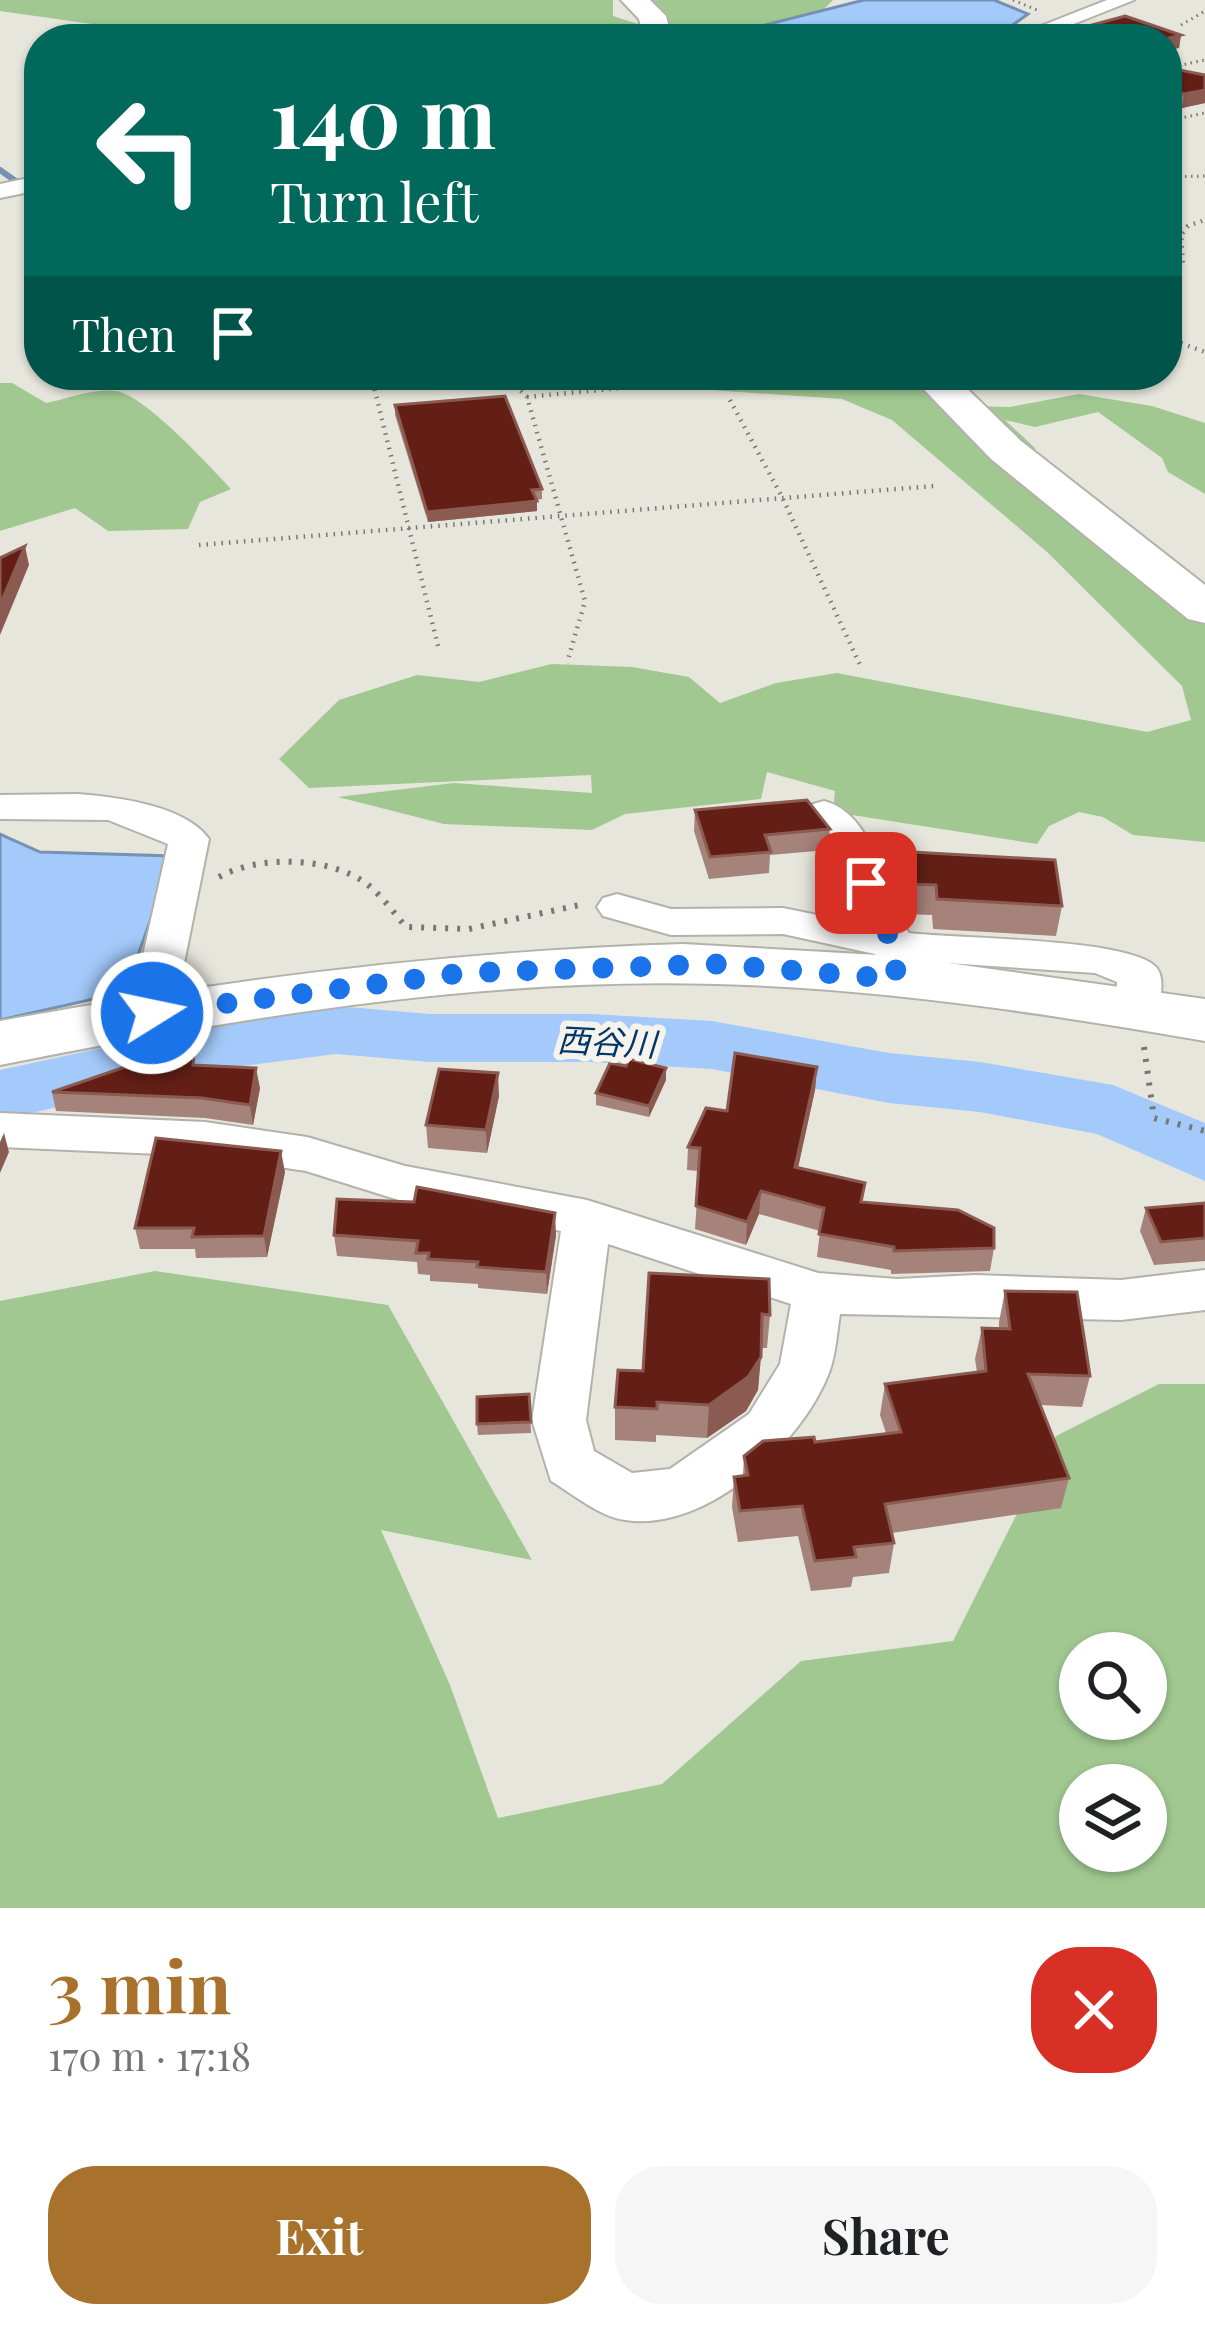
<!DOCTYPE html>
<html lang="en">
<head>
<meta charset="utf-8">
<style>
  :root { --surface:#fff; --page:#f6f6f6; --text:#202124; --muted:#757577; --accent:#a8722c }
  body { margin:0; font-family:"Playfair Display","Noto Sans JP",serif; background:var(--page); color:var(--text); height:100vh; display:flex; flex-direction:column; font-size:45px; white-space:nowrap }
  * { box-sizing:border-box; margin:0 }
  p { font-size:39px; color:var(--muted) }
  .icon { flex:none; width:66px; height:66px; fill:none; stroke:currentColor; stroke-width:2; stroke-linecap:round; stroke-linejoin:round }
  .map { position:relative; height:1908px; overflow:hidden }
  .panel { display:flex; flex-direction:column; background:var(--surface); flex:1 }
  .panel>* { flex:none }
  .top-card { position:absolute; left:24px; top:24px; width:1158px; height:366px; border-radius:48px; box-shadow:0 3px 9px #0004; background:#00695c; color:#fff; overflow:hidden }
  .tools { position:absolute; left:1059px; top:1632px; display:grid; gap:24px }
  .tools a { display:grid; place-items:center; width:108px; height:108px; border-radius:50%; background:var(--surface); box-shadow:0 3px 9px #0004; font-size:60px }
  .pin { position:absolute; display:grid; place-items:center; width:102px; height:102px; color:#fff; margin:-51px; border-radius:24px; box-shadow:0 6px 18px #0006 }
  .me { position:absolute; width:132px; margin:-66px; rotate:80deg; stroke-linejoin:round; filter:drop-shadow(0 0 9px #0008) }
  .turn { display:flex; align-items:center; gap:42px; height:252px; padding:0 48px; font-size:54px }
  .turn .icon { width:156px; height:156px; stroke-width:2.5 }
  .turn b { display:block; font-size:84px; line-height:102px }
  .then { display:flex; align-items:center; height:114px; padding:0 48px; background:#0003; gap:24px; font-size:45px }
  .round { display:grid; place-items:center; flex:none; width:126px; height:126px; border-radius:48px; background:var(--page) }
  .head { display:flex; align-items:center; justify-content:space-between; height:204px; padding:0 48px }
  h1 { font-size:72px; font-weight:700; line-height:90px; color:var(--accent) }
  .button { display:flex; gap:24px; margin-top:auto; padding:24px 48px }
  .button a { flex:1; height:138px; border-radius:48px; background:var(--accent); color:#fff; font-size:48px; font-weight:700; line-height:138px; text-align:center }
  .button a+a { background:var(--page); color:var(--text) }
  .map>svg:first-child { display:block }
  .green { fill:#a1c891; fill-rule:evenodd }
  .water { fill:#a3cafa; stroke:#7691b2; stroke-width:3 }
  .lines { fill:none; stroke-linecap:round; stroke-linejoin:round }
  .stream { stroke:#7691b2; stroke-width:6 }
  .river { fill:#a3cafa; fill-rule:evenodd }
  .street-casing { stroke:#b3b2aa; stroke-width:4 }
  .secondary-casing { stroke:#b3b2aa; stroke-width:4 }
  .path-far2 { stroke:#787772; stroke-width:3; stroke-dasharray:1.5 4.5; stroke-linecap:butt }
  .path-far1 { stroke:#787772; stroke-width:4.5; stroke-dasharray:1.5 6; stroke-linecap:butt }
  .path { stroke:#787772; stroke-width:6; stroke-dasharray:3 9; stroke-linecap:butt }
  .street { fill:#fff; fill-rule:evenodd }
  .secondary { fill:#fff; fill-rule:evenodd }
  .wall { fill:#a5827a }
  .shaded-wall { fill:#8b5b52 }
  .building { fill:#631f16; stroke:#8b5b52; stroke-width:3 }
  .route { stroke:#1a73e8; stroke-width:21; stroke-dasharray:0 37.8 }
  .labels { text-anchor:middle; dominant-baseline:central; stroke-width:12; stroke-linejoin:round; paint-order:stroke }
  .water-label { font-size:33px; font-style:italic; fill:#013669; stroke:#f5f3eb }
</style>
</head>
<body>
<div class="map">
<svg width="1205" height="1908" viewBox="0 0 1205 1908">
  <rect width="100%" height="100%" fill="#e7e6dd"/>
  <!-- green -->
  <path class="green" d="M0 0H613V16L641 25 639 39H216L221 34 184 24 106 26 0 11Z
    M649 0H833L821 12 742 30 745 39H670L668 20Z
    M807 375H914L962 429 1205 625V842L1133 835 1103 817 1079 812 1049 826 1037 844 833 812 835 791 767 772 761 799 625 814 592 830 444 824 338 797 454 783 592 793 591 775 309 788 279 759 339 700 417 675 479 682 552 664 632 667 689 677 720 703 776 683 837 673 1147 732 1191 720 1182 686 1047 552 892 420 842 399 711 390Z
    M0 383H12L46 403C68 399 101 385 123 393 152 404 209 465 231 489L200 502 188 529 108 531 75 508 0 531Z
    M1079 394 1152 406 1205 423V494L1168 472 1162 458 1098 412 1035 427 1005 420 1036 449 1026 451 972 406 1010 407Z
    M155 1271 388 1305 532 1560 381 1530 450 1685 498 1818 662 1784 801 1661 953 1641 1056 1436 1159 1384H1205V1908H0V1301ZM1080 1653H1146V1719H1080ZM1080 1785H1146V1851H1080Z"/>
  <!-- water -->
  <path class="water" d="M864 0H994L1028 14 993 39H745L741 31Z
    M0 834 40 852 173 856 125 992 0 1020Z"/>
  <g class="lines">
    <!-- stream -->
    <path class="stream" d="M1040 39 1063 27
      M0 170 17 182 39 179"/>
    <!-- river -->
    <path class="river" d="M336 1006 430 1014H592L712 1021 889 1053 980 1062 1113 1085 1205 1123V1181L1097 1134 980 1112 889 1103 712 1069 592 1062H430L336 1054 235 1067 0 1120V1070L235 1019Z"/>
    <defs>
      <path id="street" d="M1107 0H1134L1036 39H1008Z
        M39 176V190L0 198V184Z
        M78 794C116 797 185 805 209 839L174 1013 167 1023 152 1028 137 1023 130 1013 168 844 108 820 0 819V795Z
        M824 801C877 815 883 894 909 933 959 939 1124 938 1155 966 1167 977 1160 1007 1153 1018L1138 1023 1123 1018 1116 1008 1117 982 1095 973 916 961 911 970 896 974 881 970 875 954 783 934 671 935 603 916 597 907 603 898 617 894 671 909 783 908 862 924 837 854 805 813 810 805Z
        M0 1113 205 1122 307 1137 405 1166 587 1200 818 1273 897 1279 975 1275 1121 1280 1205 1270V1310L1121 1320 840 1314C837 1332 836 1353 830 1370 804 1442 707 1533 625 1520 600 1517 573 1494 551 1481L532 1420 561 1231 405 1202 306 1171 205 1156 0 1147ZM608 1244 791 1304 780 1364 749 1414 670 1469 632 1473 594 1451 586 1420Z"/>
      <path id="secondary" d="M621 0H650L666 16 672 39H644L639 19Z
        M910 375H953L1021 441 1205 585V623L1188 619 991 459Z
        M683 944 898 956 1205 999V1041C1043 1013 880 988 716 984 477 977 233 1019 0 1065V1021C227 979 453 951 683 944Z"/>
    </defs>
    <!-- street casing -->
    <use href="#street" class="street-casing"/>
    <!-- secondary casing -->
    <use href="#secondary" class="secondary-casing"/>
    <!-- path-far2 -->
    <path class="path-far2" d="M1013 0 1037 10
      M1181 25 1205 11
      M1167 68 1205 60
      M1167 121 1205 113
      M1167 177 1205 176"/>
    <!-- path-far1 -->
    <path class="path-far1" d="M1167 277 1183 265 1181 235 1188 226 1205 220
      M1167 338 1205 352
      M371 375 438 646
      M505 375 527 397 585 601 567 663
      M527 397 756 375
      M730 400 782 497 861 667
      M199 545 934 486"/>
    <!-- path -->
    <path class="path" d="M219 877C259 855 329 856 367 884 382 896 394 913 406 927L469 929 584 904
      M1144 1047 1154 1118 1205 1131"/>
    <!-- street -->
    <use href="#street" class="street"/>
    <!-- secondary -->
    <use href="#secondary" class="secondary"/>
  </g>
  <!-- wall -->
  <path class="wall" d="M1077 29 1181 35 1179 48 1167 39H1075Z
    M1167 65 1169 68 1205 75V103L1182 108 1167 101Z
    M395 405 542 489V499L536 500 537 511 428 522 395 415Z
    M695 810 830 829 828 850 770 855 769 873 709 879 694 831Z
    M894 851 1062 906 1056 936 933 929 932 915 904 914 890 880Z
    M196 1065 260 1088 253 1125 205 1118 56 1111 52 1092Z
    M626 1066 666 1080 649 1117 596 1105V1093Z
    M817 1067 815 1090 798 1168 862 1202 994 1248 990 1271 891 1274V1270L817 1257 820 1231 759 1214 746 1245 695 1229 699 1171 687 1170 688 1147 727 1111Z
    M499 1096 487 1153 428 1148 426 1125Z
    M285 1172 267 1257 196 1258 195 1249H140L135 1228Z
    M1205 1203V1261L1154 1265 1140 1231 1146 1208Z
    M334 1235H556L547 1294 478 1288V1284L430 1281V1275L418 1274 417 1262 337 1256Z
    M649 1273 770 1315 767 1348H761L758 1390 746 1411 707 1438 656 1435V1442L615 1440V1407L643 1371Z
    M1005 1291 1090 1376 1082 1407 1041 1405 1069 1478 1061 1508 892 1533 894 1543 889 1573 853 1577 851 1587 811 1591 798 1536 738 1542 732 1507 734 1477 743 1476 744 1456 815 1442 886 1433 880 1415 885 1384 977 1372 975 1359 982 1328 999 1329V1322Z
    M529 1394 531 1433 478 1435 477 1424Z"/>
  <!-- shaded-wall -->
  <path class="shaded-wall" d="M1181 35 1179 48 1167 51V39Z
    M1205 90V103L1182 108 1184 94Z
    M537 501V511L428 522 427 512Z
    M25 546 29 565 0 635V605Z
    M817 1067 815 1090 793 1190 795 1167Z
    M256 1068 260 1088 253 1125 250 1105Z
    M666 1068V1080L649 1117V1106Z
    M498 1073 499 1096 487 1153 486 1130Z
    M4 1133 9 1152 0 1173V1142Z
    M281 1151 285 1172 267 1257 264 1236Z
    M761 1191 759 1214 746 1245 747 1222Z
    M555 1213 556 1235 547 1294 546 1272Z
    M761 1357 758 1390 746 1411 707 1438 709 1405Z"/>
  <!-- building -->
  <path class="building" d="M1125 16 1181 35 1165 39H1102L1077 29Z
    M1167 65 1169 68 1205 75V90L1184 94 1167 87Z
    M505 396 542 489 532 490 537 501 427 512 395 405Z
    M25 546 0 605V558Z
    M807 800 830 829 765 835 771 852 710 857 695 810Z
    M894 851 1055 860 1062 906 937 899 936 885 907 884Z
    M194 1052 193 1065 256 1068 250 1105 202 1098 52 1092 154 1057Z
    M735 1053 817 1067 795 1167 865 1183 861 1202 958 1210 994 1228V1248L894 1251V1247L819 1234 824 1208 761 1191 747 1222 696 1206 700 1148 688 1147 706 1108 727 1111Z
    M629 1059 666 1068 649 1106 596 1093 610 1063 626 1066Z
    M439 1069 498 1073 486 1130 426 1125Z
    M156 1138 281 1151 264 1236 192 1237 194 1228H135Z
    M417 1187 555 1213 546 1272 477 1267 478 1262 428 1259 429 1253H416L418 1241 334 1235 337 1199 414 1202Z
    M1205 1203V1238L1161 1242 1146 1208Z
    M649 1273 769 1279 770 1315 762 1314 761 1357 748 1377 709 1405 657 1402V1409L615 1407 618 1370 643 1371Z
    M1005 1291 1077 1292 1090 1376 1028 1374 1069 1478 885 1504 894 1543 854 1547 856 1557 815 1561 802 1506 740 1511 734 1477 748 1475 744 1456 763 1441 814 1437 815 1442 901 1432 885 1384 986 1371 982 1328 1010 1329Z
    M529 1394 531 1422 477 1424V1397Z"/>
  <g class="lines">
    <!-- route -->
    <path class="route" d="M152 1013 462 973 715 964 896 979C896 935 879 923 866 883"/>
  </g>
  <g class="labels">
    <!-- water labels -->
    <g class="water-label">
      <text transform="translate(607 1040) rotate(3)">西谷川</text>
    </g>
  </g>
</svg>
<div class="tools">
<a><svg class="icon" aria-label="search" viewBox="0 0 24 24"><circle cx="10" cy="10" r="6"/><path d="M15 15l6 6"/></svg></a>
<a><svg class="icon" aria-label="layers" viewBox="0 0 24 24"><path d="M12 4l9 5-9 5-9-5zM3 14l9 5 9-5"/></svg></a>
</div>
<div class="pin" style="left:866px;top:883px;background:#d93025"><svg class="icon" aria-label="arrive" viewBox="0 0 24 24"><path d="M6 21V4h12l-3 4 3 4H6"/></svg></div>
<svg class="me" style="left:152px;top:1013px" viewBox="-20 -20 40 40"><circle r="17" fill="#1a73e8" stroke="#fff" stroke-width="3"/><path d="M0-11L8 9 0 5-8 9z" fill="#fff"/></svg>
<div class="top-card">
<div class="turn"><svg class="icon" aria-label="left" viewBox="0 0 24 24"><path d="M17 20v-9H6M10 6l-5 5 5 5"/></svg><div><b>140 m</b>Turn left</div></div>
<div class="then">Then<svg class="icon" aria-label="arrive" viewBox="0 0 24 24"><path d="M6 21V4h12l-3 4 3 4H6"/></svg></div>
</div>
</div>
<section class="panel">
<div class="head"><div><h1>3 min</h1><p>170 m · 17:18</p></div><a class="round" style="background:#d93025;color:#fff"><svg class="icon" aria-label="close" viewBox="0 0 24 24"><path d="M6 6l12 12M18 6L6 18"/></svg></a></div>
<div class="button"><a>Exit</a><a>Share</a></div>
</section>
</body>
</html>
